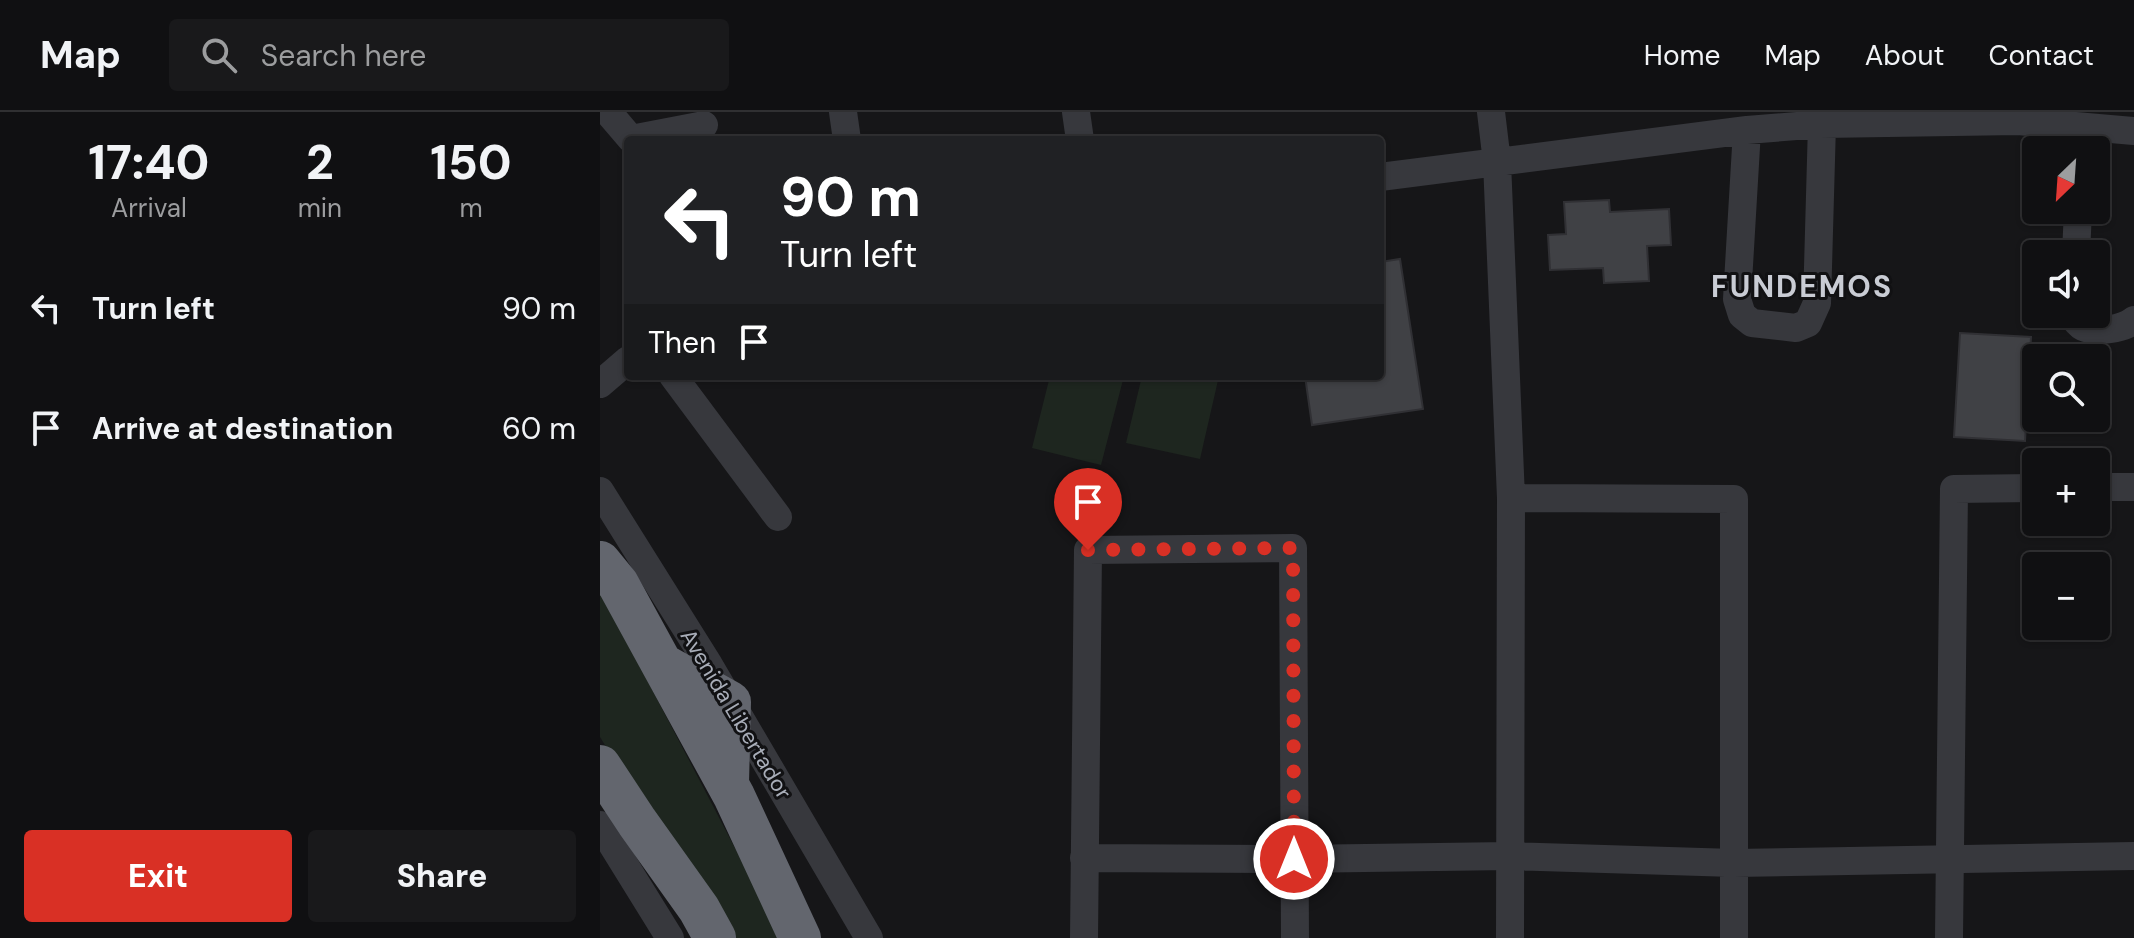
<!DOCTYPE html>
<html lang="en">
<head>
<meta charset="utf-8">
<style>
  :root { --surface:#101012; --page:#19191b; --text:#f1f3f6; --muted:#9c9d9f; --line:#303032; --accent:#d93025 }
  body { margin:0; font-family:"DM Sans",sans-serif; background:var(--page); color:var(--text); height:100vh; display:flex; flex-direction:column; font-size:30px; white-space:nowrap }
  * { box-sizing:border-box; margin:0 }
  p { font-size:26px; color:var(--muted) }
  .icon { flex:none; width:44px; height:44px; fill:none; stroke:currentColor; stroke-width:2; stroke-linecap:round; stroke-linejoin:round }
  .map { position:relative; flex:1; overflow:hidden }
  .details { display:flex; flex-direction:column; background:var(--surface); width:600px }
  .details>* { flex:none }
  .hud { position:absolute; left:24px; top:24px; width:760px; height:244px; border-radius:8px; box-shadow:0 2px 6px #0004,0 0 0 2px var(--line); background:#202124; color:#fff; overflow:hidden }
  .needle { width:52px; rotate:205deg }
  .fabs { position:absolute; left:1422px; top:24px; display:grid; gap:16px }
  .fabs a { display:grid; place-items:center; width:88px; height:88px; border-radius:8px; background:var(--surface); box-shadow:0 2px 6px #0004,0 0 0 2px var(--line); font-size:40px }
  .pin { position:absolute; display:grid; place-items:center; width:68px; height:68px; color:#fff; margin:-82px -34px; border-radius:50% 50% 50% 0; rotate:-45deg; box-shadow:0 0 8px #0007 }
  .pin .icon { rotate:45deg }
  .me { position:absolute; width:88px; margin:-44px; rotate:0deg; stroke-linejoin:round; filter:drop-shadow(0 0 6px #0008) }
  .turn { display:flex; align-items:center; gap:28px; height:168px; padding:0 24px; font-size:36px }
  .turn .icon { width:104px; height:104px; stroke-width:2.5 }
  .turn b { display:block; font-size:56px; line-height:68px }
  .then { display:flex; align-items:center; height:76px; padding:0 24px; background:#0003; gap:16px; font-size:30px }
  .eta { display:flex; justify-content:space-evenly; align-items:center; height:136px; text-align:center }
  .eta b { font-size:48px; font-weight:800; line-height:56px }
  .primary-button { display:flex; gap:16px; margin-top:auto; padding:16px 24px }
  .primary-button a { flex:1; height:92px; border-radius:8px; background:var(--accent); color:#fff; font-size:32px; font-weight:800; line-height:92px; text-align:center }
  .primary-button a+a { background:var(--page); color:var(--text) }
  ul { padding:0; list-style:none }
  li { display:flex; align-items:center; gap:24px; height:120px; padding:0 24px }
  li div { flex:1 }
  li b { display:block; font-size:30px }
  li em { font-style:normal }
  header { display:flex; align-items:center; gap:48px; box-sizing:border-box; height:112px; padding:0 40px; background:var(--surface); border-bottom:2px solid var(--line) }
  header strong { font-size:38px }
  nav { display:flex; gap:44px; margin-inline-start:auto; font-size:28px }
  .search { width:560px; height:72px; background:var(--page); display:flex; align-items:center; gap:20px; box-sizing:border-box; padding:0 28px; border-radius:8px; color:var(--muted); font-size:30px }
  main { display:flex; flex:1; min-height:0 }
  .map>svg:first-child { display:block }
  .green { fill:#1e261f }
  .building { fill:#404145; stroke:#303034; stroke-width:2 }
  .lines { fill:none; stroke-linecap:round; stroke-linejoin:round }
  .minor { stroke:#37383d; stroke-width:28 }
  .highway { stroke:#63666e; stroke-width:42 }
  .route { stroke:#d93025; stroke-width:14; stroke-dasharray:0 25.2 }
  .labels { text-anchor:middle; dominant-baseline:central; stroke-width:6; stroke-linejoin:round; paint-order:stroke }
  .street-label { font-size:22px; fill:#a8adb8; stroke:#111113 }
  .district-label { font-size:30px; font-weight:bold; letter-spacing:2px; fill:#c9ccd4; stroke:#111113 }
</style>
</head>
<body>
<header>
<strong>Map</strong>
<div class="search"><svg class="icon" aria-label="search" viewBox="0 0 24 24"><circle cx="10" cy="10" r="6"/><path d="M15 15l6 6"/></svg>Search here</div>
<nav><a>Home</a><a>Map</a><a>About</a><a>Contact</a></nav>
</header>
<main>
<section class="details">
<div class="eta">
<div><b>17:40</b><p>Arrival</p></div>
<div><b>2</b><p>min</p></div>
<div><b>150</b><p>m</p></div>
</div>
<ul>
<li><svg class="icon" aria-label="left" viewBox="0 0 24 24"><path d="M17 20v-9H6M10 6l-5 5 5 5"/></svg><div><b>Turn left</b></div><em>90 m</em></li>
<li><svg class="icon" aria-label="arrive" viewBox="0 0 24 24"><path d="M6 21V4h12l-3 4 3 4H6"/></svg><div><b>Arrive at destination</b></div><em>60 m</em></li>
</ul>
<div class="primary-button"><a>Exit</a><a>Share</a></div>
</section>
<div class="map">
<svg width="1534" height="826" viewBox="0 0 1534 826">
  <rect width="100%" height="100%" fill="#161618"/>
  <!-- green -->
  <path class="green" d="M450 264H524L501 353 432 336Z
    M542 264H619L600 347 526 331Z
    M0 478 182 826H124L0 625Z"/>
  <!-- building -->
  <path class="building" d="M1009 88 1010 100 1069 97 1071 133 1047 134 1049 169 1004 171 1003 156 950 158 948 123 966 122 964 90Z
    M800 147 823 297 712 313 705 264H780V150Z
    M1360 221 1431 225 1425 329 1354 325Z"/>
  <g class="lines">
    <!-- minor -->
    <path class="minor" d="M8 0 31 27 104 13
      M243 0 247 28
      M476 0 480 28
      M891 0 897 50 911 386 910 826
      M1147 18 1137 187 1142 203 1152 211 1196 216 1208 211 1217 191 1222 12
      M780 65 1147 18 1222 12 1418 9 1534 19
      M1476 142 1478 98
      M1473 202V206C1477 209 1479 213 1483 215 1496 221 1524 217 1534 208
      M73 264 178 405
      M0 272 28 248
      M1496 375H1534
      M0 379 109 553 269 826
      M911 386 1134 387V826
      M0 713 70 826
      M484 746 694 747 909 744 1134 751 1534 744
      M484 826 488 438 693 436 695 826
      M1349 826 1354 377 1436 376"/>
    <!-- highway -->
    <path class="highway" d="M0 450 18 472 134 684 200 826
      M62 552 130 590 128 671
      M0 654 37 710 99 797 115 826"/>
  </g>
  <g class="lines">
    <!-- route -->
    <path class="route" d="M488 438 693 436 694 747"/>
  </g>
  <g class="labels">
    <!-- street labels -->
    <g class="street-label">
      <text transform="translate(136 602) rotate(59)">Avenida Libertador</text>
    </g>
    <!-- district labels -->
    <g class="district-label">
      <text x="1202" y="174">FUNDEMOS</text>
    </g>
  </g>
</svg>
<div class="fabs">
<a><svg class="needle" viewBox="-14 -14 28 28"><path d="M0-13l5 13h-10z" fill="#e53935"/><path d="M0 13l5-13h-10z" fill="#9c9d9f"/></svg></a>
<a><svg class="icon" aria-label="sound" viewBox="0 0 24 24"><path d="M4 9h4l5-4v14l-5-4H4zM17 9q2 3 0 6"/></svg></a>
<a><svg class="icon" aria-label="search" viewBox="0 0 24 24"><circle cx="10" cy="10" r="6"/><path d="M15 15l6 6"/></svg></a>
<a>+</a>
<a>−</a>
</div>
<div class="pin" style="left:488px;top:438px;background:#d93025"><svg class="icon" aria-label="arrive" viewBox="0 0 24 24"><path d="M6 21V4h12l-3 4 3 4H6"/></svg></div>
<svg class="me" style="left:694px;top:747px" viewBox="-20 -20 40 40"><circle r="17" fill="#d93025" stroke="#fff" stroke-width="3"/><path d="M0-11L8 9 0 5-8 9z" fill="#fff"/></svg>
<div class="hud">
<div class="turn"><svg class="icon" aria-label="left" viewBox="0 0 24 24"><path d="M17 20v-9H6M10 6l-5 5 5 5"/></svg><div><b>90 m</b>Turn left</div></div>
<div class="then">Then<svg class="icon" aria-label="arrive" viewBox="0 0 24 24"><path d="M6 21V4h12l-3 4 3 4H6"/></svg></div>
</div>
</div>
</main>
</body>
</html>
